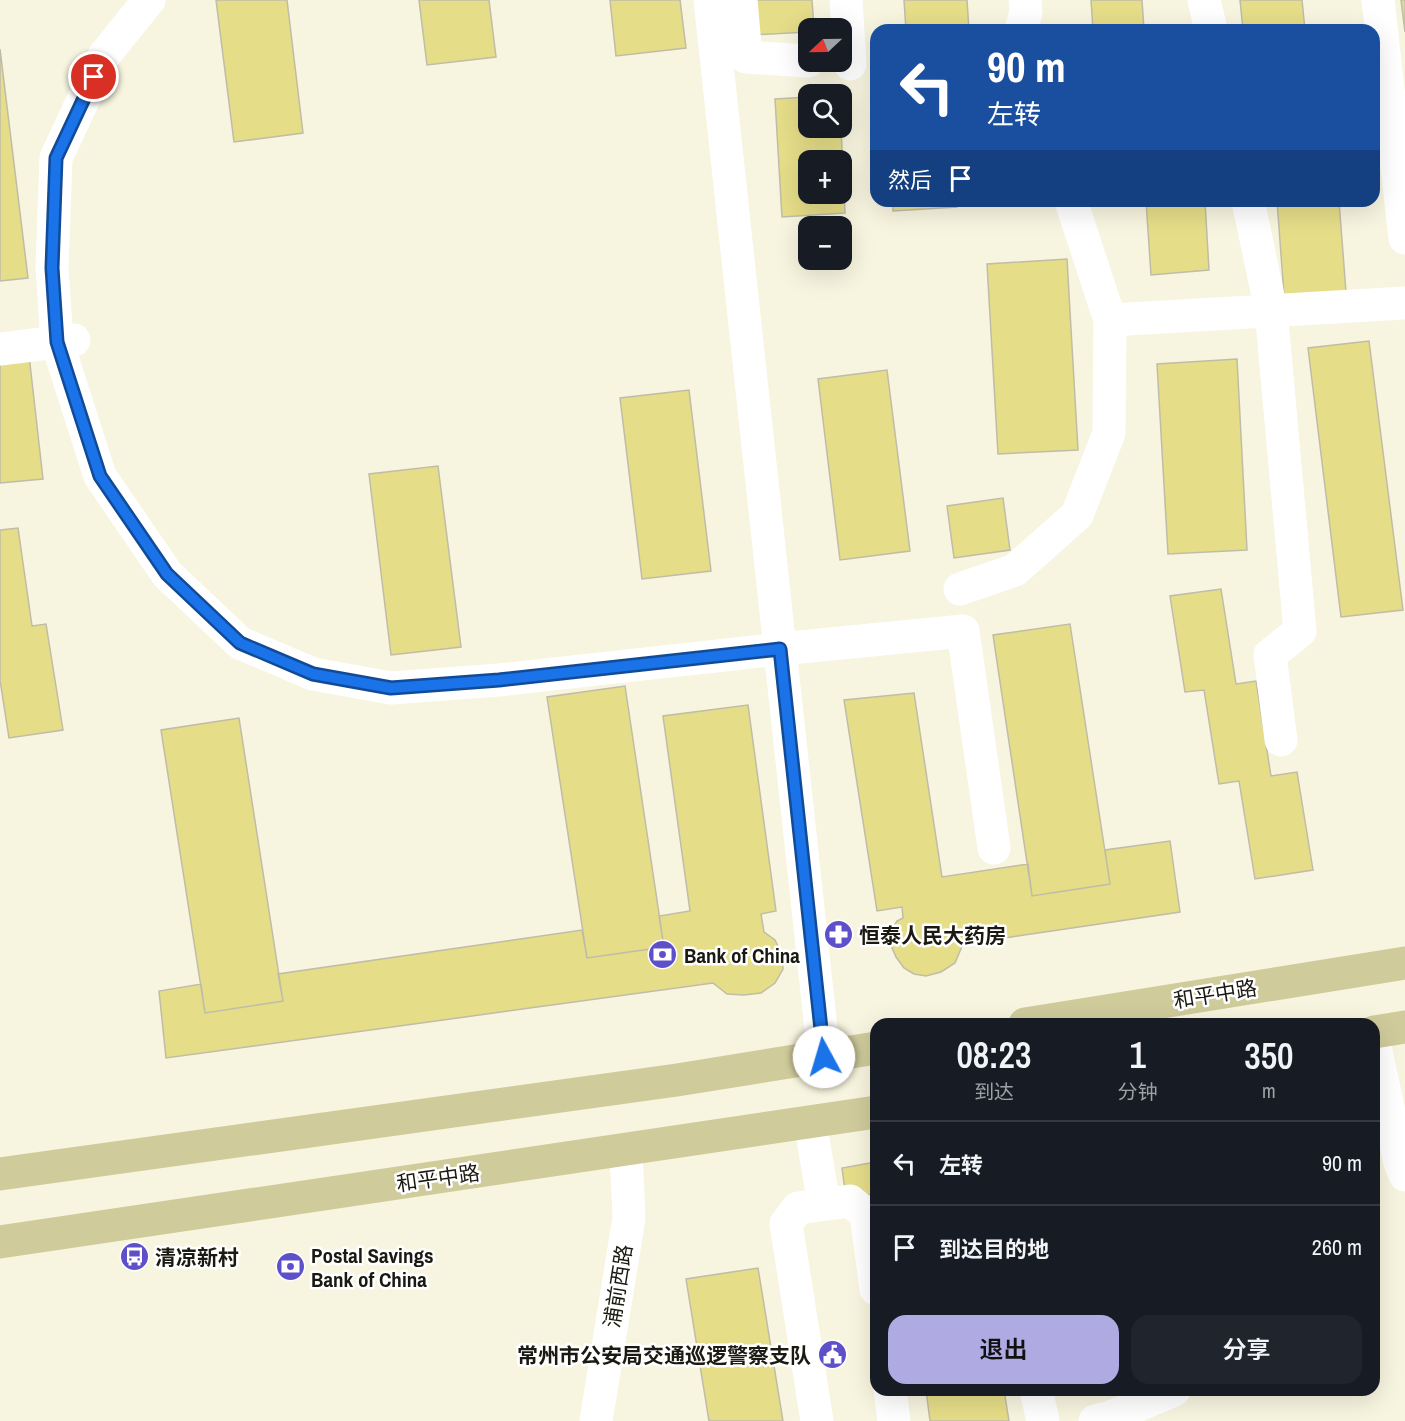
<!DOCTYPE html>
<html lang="zh">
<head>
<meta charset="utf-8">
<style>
  :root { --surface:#171b24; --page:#20242c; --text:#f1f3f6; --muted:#9ea1a6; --line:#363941; --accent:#afaae1 }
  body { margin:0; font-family:"Archivo Narrow","Noto Sans SC",sans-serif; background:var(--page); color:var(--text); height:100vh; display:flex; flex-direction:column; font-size:22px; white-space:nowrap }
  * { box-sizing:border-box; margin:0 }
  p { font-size:20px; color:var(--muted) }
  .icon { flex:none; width:33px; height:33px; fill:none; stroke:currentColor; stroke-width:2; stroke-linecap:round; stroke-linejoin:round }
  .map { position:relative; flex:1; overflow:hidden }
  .panel { position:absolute; left:870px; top:1018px; width:510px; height:378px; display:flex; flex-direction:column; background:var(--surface); border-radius:18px; box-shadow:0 6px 24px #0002 }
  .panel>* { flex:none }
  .banner { position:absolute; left:870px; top:24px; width:510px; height:183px; border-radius:18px; box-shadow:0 6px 24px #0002; background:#1a4fa0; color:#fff; overflow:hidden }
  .needle { width:39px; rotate:248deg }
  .controls { position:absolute; left:798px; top:18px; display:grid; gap:12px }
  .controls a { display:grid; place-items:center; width:54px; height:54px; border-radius:12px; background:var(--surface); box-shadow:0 6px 24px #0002; font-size:30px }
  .pin { position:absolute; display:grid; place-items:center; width:51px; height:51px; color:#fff; margin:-26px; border:3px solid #fff; border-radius:50%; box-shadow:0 2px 6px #0007 }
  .me { position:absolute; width:66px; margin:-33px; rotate:354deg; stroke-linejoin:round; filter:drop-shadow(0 0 4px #0008) }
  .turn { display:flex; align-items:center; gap:21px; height:126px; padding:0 18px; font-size:27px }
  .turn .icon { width:78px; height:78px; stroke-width:2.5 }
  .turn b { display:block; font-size:42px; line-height:51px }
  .then { display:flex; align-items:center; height:57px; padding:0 18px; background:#0003; gap:12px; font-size:22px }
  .eta { display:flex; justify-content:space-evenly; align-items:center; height:102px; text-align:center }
  .eta b { font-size:36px; font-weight:600; line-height:42px }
  .action { display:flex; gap:12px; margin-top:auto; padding:12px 18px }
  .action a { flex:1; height:69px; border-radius:18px; background:var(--accent); color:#111; font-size:24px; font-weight:600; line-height:69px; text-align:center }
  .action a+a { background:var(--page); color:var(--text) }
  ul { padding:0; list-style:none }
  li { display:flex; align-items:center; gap:18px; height:84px; padding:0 18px; border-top:2px solid var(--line) }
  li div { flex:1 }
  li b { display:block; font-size:22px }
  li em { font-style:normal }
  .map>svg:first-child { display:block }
  .building { fill:#e5dd88; stroke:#bfbda8; stroke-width:1.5; fill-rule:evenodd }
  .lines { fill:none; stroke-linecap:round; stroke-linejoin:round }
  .minor { stroke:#fff; stroke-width:33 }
  .major { stroke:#d0cb9b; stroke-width:33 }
  .route-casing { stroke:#114b97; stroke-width:15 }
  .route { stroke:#1a73e8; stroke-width:10 }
  .labels { text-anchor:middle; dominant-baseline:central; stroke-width:5; stroke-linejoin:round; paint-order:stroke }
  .poi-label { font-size:21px; font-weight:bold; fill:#1b1a12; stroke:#fff; text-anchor:start }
  .street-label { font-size:21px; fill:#1b1a12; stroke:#fff }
</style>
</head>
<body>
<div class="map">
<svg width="1405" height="1421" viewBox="0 0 1405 1421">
  <rect width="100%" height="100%" fill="#f7f5df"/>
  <!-- building -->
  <path class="building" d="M216 0H287L303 133 234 142Z
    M419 0H489L496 57 427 65Z
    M610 0H680L686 48 616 56Z
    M749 0H812L814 28H808V32L752 35Z
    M904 0H967L969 30H906Z
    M1091 0H1142L1144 30H1093Z
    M1240 0H1302L1305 30H1243Z
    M1401 0H1405V32Z
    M0 49 28 278 0 281Z
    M808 97V128H841L845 213 782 217 775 99ZM808 160H842V194H808Z
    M893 201H956L957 207 893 211Z
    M1146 201H1205L1209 270 1151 275Z
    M1277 201H1339L1346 292 1284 295Z
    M1067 259 1078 450 998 454 987 264Z
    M1369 341 1403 610 1341 617 1308 348Z
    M29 355 43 479 0 483V358Z
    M1237 359 1247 550 1168 554 1157 364Z
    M887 370 910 551 840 560 818 379Z
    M689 390 711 571 642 579 620 398Z
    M438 466 461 647 391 655 369 474Z
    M1003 498 1010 550 954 558 947 506Z
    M18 528 32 626 46 624 63 730 9 738 0 680V530Z
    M1221 589 1236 684 1256 681 1271 776 1297 772 1313 870 1255 879 1239 781 1219 784 1204 690 1185 692 1170 596Z
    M1070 624 1110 884 1032 896 993 635Z
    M625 686 664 947 587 958 547 697Z
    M914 693 942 877 1028 864 1032 896 1110 884 1105 850 1170 841 1180 912 963 944 955 963 941 972 926 976 914 974 904 968 896 957 889 941 891 930 897 921 903 918 902 907 877 911 844 700Z
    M748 705 776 911 761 914 764 932 775 940 782 955 783 969 775 983 761 993 744 995 727 994 713 983 166 1058 159 991 201 984 205 1013 283 1001 278 974 582 930 587 958 664 947 659 916 690 911 663 716Z
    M239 718 283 1001 205 1013 161 730Z
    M876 1162V1194L846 1198 842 1168Z
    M1374 1167 1378 1184 1374 1185Z
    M758 1268 783 1421H709L686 1279Z
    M926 1390H1004L1009 1421H930Z"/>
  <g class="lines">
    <!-- minor -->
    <path class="minor" d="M149 0 103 57 56 158 52 268 57 342 100 476 167 574 240 643 313 674 391 688 499 680 780 649 963 631 994 848
      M710 0 824 1057
      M741 0 746 57 808 61
      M846 0 850 64
      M1204 0 1211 30
      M1378 0 1405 238
      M1021 30 1026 12 1025 0
      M1248 201 1271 310 1300 631 1270 655 1281 740
      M1110 320 1405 303
      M0 349 74 340
      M960 589 1015 570 1077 515 1109 433 1110 320 1071 201
      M1374 1042 1400 1163 1405 1175
      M810 1122 824 1204
      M890 1390 894 1421
      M1036 1390 1043 1421
      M596 1421 629 1218 626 1150
      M817 1421 786 1224 798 1208 850 1201 866 1214 876 1289
      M1095 1421 1111 1417 1174 1390"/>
    <!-- major -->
    <path class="major" d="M1025 1024 1405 963
      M1374 1032 1405 1027
      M0 1174 677 1080 876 1048
      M0 1242 876 1112"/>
  </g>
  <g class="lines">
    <defs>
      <path id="route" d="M94 77 56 158 52 268 57 342 100 476 167 574 240 643 313 674 391 688 499 680 780 649 824 1057"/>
    </defs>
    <!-- route casing -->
    <use href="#route" class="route-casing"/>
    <!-- route -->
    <use href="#route" class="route"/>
  </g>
  <!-- icons -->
  <defs>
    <symbol id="pharmacy-disc" viewBox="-11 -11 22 22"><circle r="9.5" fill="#5e50c8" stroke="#fff"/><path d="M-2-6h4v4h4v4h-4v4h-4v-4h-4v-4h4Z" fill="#fff"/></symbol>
    <symbol id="bank-disc" viewBox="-11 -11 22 22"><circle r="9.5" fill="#5e50c8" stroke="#fff"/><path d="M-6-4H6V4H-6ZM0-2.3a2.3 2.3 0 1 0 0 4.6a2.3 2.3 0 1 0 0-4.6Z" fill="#fff"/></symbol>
    <symbol id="bus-disc" viewBox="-11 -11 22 22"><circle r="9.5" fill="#5e50c8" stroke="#fff"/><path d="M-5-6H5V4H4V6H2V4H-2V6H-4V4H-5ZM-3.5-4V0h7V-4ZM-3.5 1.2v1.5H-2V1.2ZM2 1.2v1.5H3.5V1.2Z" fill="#fff"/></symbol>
    <symbol id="civic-disc" viewBox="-11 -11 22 22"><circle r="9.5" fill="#5e50c8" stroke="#fff"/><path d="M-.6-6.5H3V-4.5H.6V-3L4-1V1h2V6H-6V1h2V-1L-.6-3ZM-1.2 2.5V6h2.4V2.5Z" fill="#fff"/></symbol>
  </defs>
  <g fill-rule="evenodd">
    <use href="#pharmacy-disc" x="822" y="918" width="33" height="33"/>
    <use href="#bank-disc" x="646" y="938" width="33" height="33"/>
    <use href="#bus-disc" x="118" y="1240" width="33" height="33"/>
    <use href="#bank-disc" x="274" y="1250" width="33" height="33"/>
    <use href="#civic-disc" x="816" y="1338" width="33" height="33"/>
  </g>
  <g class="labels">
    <!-- poi labels -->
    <g class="poi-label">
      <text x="859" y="935">恒泰人民大药房</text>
      <text x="684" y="955">Bank of China</text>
      <text x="311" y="1255">Postal Savings<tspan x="311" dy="24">Bank of China</tspan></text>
      <text x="155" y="1257">清凉新村</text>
      <text x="811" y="1355" text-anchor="end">常州市公安局交通巡逻警察支队</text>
    </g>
    <!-- street labels -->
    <g class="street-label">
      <text transform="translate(1215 994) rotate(-9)">和平中路</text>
      <text transform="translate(438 1178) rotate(-8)">和平中路</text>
      <text transform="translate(618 1286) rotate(-81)">浦前西路</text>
    </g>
  </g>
</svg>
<div class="controls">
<a><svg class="needle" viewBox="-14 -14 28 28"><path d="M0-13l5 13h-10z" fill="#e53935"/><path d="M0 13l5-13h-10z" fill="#9ea1a6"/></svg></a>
<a><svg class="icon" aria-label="search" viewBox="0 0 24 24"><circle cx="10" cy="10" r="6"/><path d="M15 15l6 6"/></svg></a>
<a>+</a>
<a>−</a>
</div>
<div class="pin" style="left:94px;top:77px;background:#d93025"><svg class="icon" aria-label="arrive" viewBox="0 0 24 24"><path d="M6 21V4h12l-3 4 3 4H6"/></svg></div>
<svg class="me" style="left:824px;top:1057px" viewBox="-20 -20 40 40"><circle r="19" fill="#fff"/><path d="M0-13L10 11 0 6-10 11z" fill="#1a73e8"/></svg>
<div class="banner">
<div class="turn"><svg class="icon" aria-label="left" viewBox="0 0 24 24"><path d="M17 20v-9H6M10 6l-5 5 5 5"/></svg><div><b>90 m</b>左转</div></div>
<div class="then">然后<svg class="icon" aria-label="arrive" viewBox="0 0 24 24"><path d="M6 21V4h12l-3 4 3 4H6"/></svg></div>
</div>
<section class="panel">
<div class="eta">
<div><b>08:23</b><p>到达</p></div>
<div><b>1</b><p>分钟</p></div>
<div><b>350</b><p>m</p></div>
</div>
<ul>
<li><svg class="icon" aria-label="left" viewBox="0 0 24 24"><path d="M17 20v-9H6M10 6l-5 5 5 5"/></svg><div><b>左转</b></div><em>90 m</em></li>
<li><svg class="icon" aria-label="arrive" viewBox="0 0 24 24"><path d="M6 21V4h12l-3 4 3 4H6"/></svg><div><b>到达目的地</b></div><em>260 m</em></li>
</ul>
<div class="action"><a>退出</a><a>分享</a></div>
</section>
</div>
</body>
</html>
